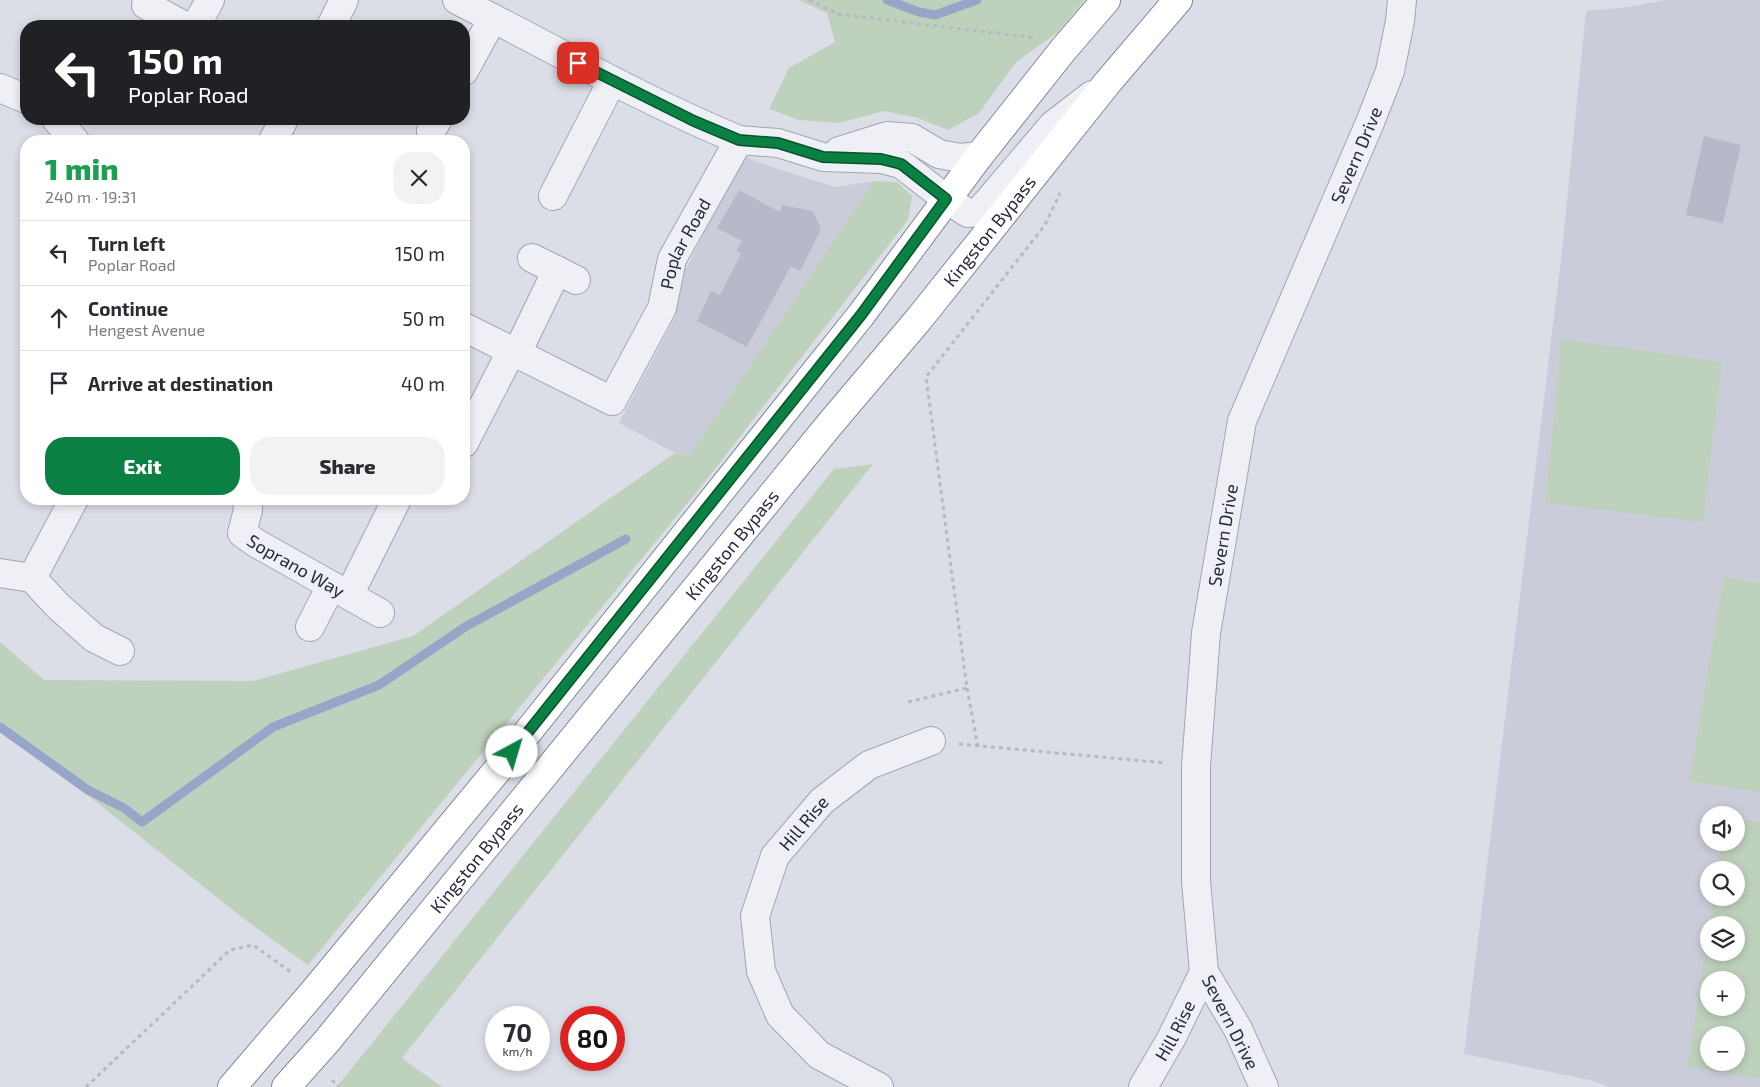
<!DOCTYPE html>
<html lang="en">
<head>
<meta charset="utf-8">
<style>
  :root { --surface:#fff; --page:#f2f2f3; --text:#2b2b33; --muted:#7c7c81; --line:#e1e1e2; --accent:#0b8043 }
  body { margin:0; font-family:"Exo 2",sans-serif; background:var(--page); color:var(--text); height:100vh; display:flex; flex-direction:column; font-size:19px; white-space:nowrap }
  * { box-sizing:border-box; margin:0 }
  p { font-size:16px; color:var(--muted) }
  .icon { flex:none; width:28px; height:28px; fill:none; stroke:currentColor; stroke-width:2; stroke-linecap:round; stroke-linejoin:round }
  .map { position:relative; flex:1; overflow:hidden }
  .panel { position:absolute; left:20px; top:135px; width:450px; height:370px; display:flex; flex-direction:column; background:var(--surface); border-radius:20px; box-shadow:0 2px 8px #0003 }
  .panel>* { flex:none }
  .hud { position:absolute; left:20px; top:20px; width:450px; height:105px; border-radius:20px; box-shadow:0 2px 8px #0003; background:#202124; color:#fff; overflow:hidden }
  .controls { position:absolute; left:1700px; top:806px; display:grid; gap:10px }
  .controls a { display:grid; place-items:center; width:45px; height:45px; border-radius:50%; background:var(--surface); box-shadow:0 2px 8px #0003; font-size:25px }
  .speed { position:absolute; left:485px; top:1006px; display:flex; gap:10px; font-size:25px; font-weight:700; text-align:center }
  .speed>* { display:grid; place-content:center; width:65px; height:65px; border-radius:50%; background:var(--surface); box-shadow:0 2px 8px #0003; line-height:1 }
  .speed small { font-size:12px; font-weight:400 }
  .speed .limit { border:8px solid #d22; background:#fff; color:#111 }
  .pin { position:absolute; display:grid; place-items:center; width:42px; height:42px; color:#fff; margin:-21px; border-radius:10px; box-shadow:0 2px 8px #0006 }
  .me { position:absolute; width:55px; margin:-28px; rotate:39deg; stroke-linejoin:round; filter:drop-shadow(0 0 4px #0008) }
  .turn { display:flex; align-items:center; gap:18px; height:105px; padding:0 25px; font-size:22px }
  .turn .icon { width:65px; height:65px; stroke-width:2.5 }
  .turn b { display:block; font-size:35px; line-height:42px }
  .round { display:grid; place-items:center; flex:none; width:52px; height:52px; border-radius:20px; background:var(--page) }
  .summary { display:flex; align-items:center; justify-content:space-between; height:85px; padding:0 25px }
  h1 { font-size:30px; font-weight:800; line-height:38px; color:#1e9e55 }
  .cta { display:flex; gap:10px; margin-top:auto; padding:10px 25px }
  .cta a { flex:1; height:58px; border-radius:20px; background:var(--accent); color:#fff; font-size:20px; font-weight:800; line-height:58px; text-align:center }
  .cta a+a { background:var(--page); color:var(--text) }
  ul { padding:0; list-style:none }
  li { display:flex; align-items:center; gap:15px; height:65px; padding:0 25px; border-top:1px solid var(--line) }
  li div { flex:1 }
  li b { display:block; font-size:19px }
  li em { font-style:normal }
  .map>svg:first-child { display:block }
  .built { fill:#cacdd9; fill-rule:evenodd }
  .green { fill:#bed1bd; fill-rule:evenodd }
  .lines { fill:none; stroke-linecap:round; stroke-linejoin:round }
  .stream { stroke:#96a5c8; stroke-width:9 }
  .building { fill:#b6b9c7 }
  .minor-casing { stroke:#a2a4b1; stroke-width:30 }
  .highway-casing { stroke:#83899e; stroke-width:30 }
  .path { stroke:#b7b9c1; stroke-width:3; stroke-dasharray:4 4; stroke-linecap:butt }
  .minor { stroke:#eff0f5; stroke-width:28 }
  .highway { stroke:#fff; stroke-width:28 }
  .route-casing { stroke:#07532c; stroke-width:12 }
  .route { stroke:#0b8043; stroke-width:9 }
  .labels { text-anchor:middle; dominant-baseline:central; stroke-width:4.5; stroke-linejoin:round; paint-order:stroke }
  .street-label { font-size:18px; fill:#262a3d; stroke:#ebedf4 }
</style>
</head>
<body>
<div class="map">
<svg width="1760" height="1087" viewBox="0 0 1760 1087">
  <rect width="100%" height="100%" fill="#dcdee7"/>
  <!-- built -->
  <path class="built" d="M1665 0H1760V1087H1610L1590 1080 1464 1054 1562 251 1586 11 1628 7ZM1709 815H1736V842H1709ZM1709 870H1736V898H1709ZM1709 925H1736V952H1709ZM1709 980H1736V1008H1709ZM1709 1035H1736V1062H1709Z
    M744 156 760 163 835 187 874 181 689 455 675 453 619 423 675 317 685 270Z"/>
  <!-- green -->
  <path class="green" d="M799 0H1085L1057 33 1016 62 979 113 948 130 918 118 884 111 839 123 799 120 769 109 789 68 835 42 827 13Z
    M874 181 897 182 912 196 908 220 704 483 308 965 248 922 0 726V642L44 680 253 681 413 636 675 453 689 455Z
    M1562 339 1722 362 1703 522 1545 503Z
    M873 464 402 1058 442 1087H336L348 1073 834 469Z
    M1724 577 1760 583V792L1689 781Z
    M1736 819 1760 822V1078L1687 1067 1709 926V952H1736V925H1709L1713 898H1736V870H1717L1721 843 1736 842ZM1709 980H1736V1008H1709ZM1709 1035H1736V1062H1709Z"/>
  <g class="lines">
    <!-- stream -->
    <path class="stream" d="M887 0 919 12 935 15 977 0
      M0 727 88 790 124 808 142 822 273 727 379 685 465 627 626 539"/>
  </g>
  <!-- building -->
  <path class="building" d="M1704 136 1741 145 1723 223 1686 215Z
    M739 190 780 212 782 205 813 211 821 229 800 271 791 266 747 347 697 321 711 291 720 295 741 254 736 251 742 241 717 228Z"/>
  <g class="lines">
    <defs>
      <g id="minor">
        <path d="M457 0C551 47 642 100 739 140"/>
        <path d="M146 5 185 26"/>
        <path d="M196 26 210 0"/>
        <path d="M331 26 344 0"/>
        <path d="M464 71 493 18"/>
        <path d="M0 88 26 99"/>
        <path d="M56 119 75 141"/>
        <path d="M431 131 438 119"/>
        <path d="M273 141 284 119"/>
        <path d="M839 151 887 136 912 138 939 154 960 158 979 156"/>
        <path d="M553 196 612 81"/>
        <path d="M532 258 576 280"/>
        <path id="s1" d="M464 327 612 401 662 308 672 259 739 140 778 143 823 157 881 159 901 164 946 199 968 213 979 212 1053 125 1092 95"/>
        <path d="M517 353 557 270"/>
        <path d="M464 443 512 350"/>
        <path d="M74 499 32 578 58 606 94 638 120 651"/>
        <path id="s2" d="M247 499 248 510 242 533 256 543 380 613"/>
        <path d="M0 573 32 578"/>
        <path d="M349 595 397 499"/>
        <path d="M310 627 331 586"/>
        <path id="s3" d="M879 1087 819 1055 780 1015 761 971 755 916 775 856 822 801 869 765 931 741"/>
        <path id="s4" d="M1143 1087 1171 1039 1204 972"/>
        <path id="s5" d="M1264 1087 1238 1029 1204 972 1196 881V766L1206 633 1242 421 1371 120 1390 71 1400 21 1402 0"/>
      </g>
      <g id="highway">
        <path d="M232 1087 316 989 499 768 861 315 979 156 1063 50 1106 0"/>
        <path id="s6" d="M286 1087 327 1041 830 424 919 319 1108 82 1178 0"/>
      </g>
    </defs>
    <!-- minor casing -->
    <use href="#minor" class="minor-casing"/>
    <!-- highway casing -->
    <use href="#highway" class="highway-casing"/>
    <!-- path -->
    <path class="path" d="M809 0 838 14 1035 38
      M967 688 978 747
      M908 702 967 688 926 377 1045 225 1060 193
      M959 744 1166 763
      M332 1080 339 1087
      M86 1087 230 950 253 945 291 972"/>
    <!-- minor -->
    <use href="#minor" class="minor"/>
    <!-- highway -->
    <use href="#highway" class="highway"/>
  </g>
  <g class="lines">
    <defs>
      <path id="route" d="M512 752 861 315 946 199 901 164 881 159 823 157 778 143 739 140 694 121 578 63"/>
    </defs>
    <!-- route casing -->
    <use href="#route" class="route-casing"/>
    <!-- route -->
    <use href="#route" class="route"/>
  </g>
  <g class="labels">
    <!-- street labels -->
    <g class="street-label">
      <text stroke="none"><textPath href="#s5" startOffset="974">Severn Drive</textPath></text>
      <text stroke="none"><textPath href="#s6" startOffset="1108">Kingston Bypass</textPath></text>
      <text stroke="none"><textPath href="#s1" startOffset="340">Poplar Road</textPath></text>
      <text stroke="none"><textPath href="#s5" startOffset="569">Severn Drive</textPath></text>
      <text stroke="none"><textPath href="#s6" startOffset="702">Kingston Bypass</textPath></text>
      <text stroke="none"><textPath href="#s2" startOffset="98">Soprano Way</textPath></text>
      <text stroke="none"><textPath href="#s3" startOffset="334">Hill Rise</textPath></text>
      <text stroke="none"><textPath href="#s6" startOffset="298">Kingston Bypass</textPath></text>
      <text transform="translate(1231 1022) rotate(63)">Severn Drive</text>
      <text stroke="none"><textPath href="#s4" startOffset="65">Hill Rise</textPath></text>
    </g>
  </g>
</svg>
<div class="controls">
<a><svg class="icon" aria-label="sound" viewBox="0 0 24 24"><path d="M4 9h4l5-4v14l-5-4H4zM17 9q2 3 0 6"/></svg></a>
<a><svg class="icon" aria-label="search" viewBox="0 0 24 24"><circle cx="10" cy="10" r="6"/><path d="M15 15l6 6"/></svg></a>
<a><svg class="icon" aria-label="layers" viewBox="0 0 24 24"><path d="M12 4l9 5-9 5-9-5zM3 14l9 5 9-5"/></svg></a>
<a>+</a>
<a>−</a>
</div>
<div class="speed"><div>70<small>km/h</small></div><div class="limit">80</div></div>
<div class="pin" style="left:578px;top:63px;background:#d93025"><svg class="icon" aria-label="arrive" viewBox="0 0 24 24"><path d="M6 21V4h12l-3 4 3 4H6"/></svg></div>
<svg class="me" style="left:512px;top:752px" viewBox="-20 -20 40 40"><circle r="19" fill="#fff"/><path d="M0-13L10 11 0 6-10 11z" fill="#0b8043"/></svg>
<div class="hud">
<div class="turn"><svg class="icon" aria-label="left" viewBox="0 0 24 24"><path d="M17 20v-9H6M10 6l-5 5 5 5"/></svg><div><b>150 m</b>Poplar Road</div></div>
</div>
<section class="panel">
<div class="summary"><div><h1>1 min</h1><p>240 m · 19:31</p></div><a class="round"><svg class="icon" aria-label="close" viewBox="0 0 24 24"><path d="M6 6l12 12M18 6L6 18"/></svg></a></div>
<ul>
<li><svg class="icon" aria-label="left" viewBox="0 0 24 24"><path d="M17 20v-9H6M10 6l-5 5 5 5"/></svg><div><b>Turn left</b><p>Poplar Road</p></div><em>150 m</em></li>
<li><svg class="icon" aria-label="ahead" viewBox="0 0 24 24"><path d="M12 20V5M6 11l6-6 6 6"/></svg><div><b>Continue</b><p>Hengest Avenue</p></div><em>50 m</em></li>
<li><svg class="icon" aria-label="arrive" viewBox="0 0 24 24"><path d="M6 21V4h12l-3 4 3 4H6"/></svg><div><b>Arrive at destination</b></div><em>40 m</em></li>
</ul>
<div class="cta"><a>Exit</a><a>Share</a></div>
</section>
</div>
</body>
</html>
